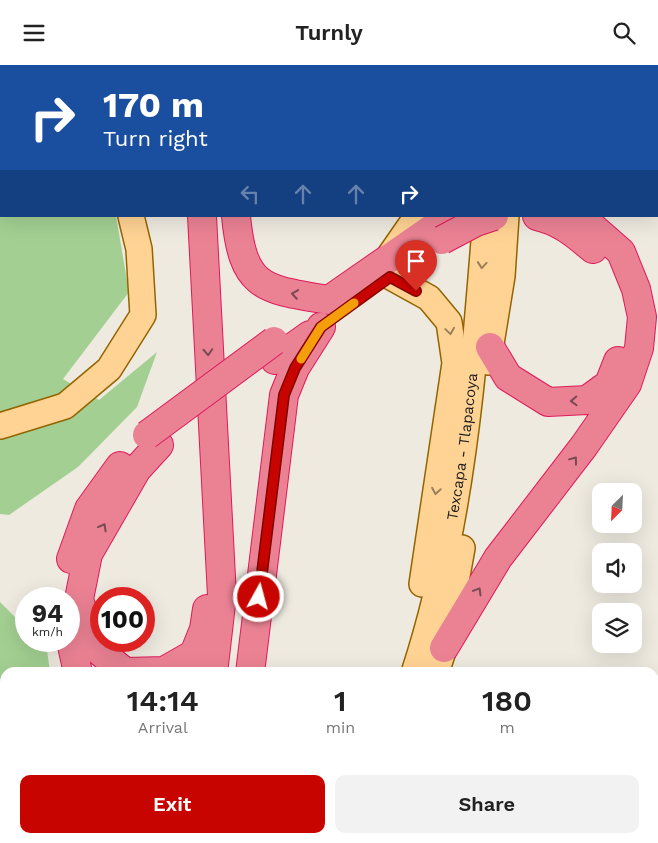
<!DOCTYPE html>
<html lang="en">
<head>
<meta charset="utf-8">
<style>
  :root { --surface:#fff; --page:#f2f2f2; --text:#222; --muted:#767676; --accent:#c70400 }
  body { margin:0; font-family:"Work Sans",sans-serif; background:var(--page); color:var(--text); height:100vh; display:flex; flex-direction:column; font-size:19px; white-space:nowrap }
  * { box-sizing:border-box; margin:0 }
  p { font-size:16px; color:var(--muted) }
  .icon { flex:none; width:28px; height:28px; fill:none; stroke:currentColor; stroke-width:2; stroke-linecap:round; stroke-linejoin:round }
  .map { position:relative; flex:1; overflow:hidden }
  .side { position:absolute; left:0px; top:602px; width:659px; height:176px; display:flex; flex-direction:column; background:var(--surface); border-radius:15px 15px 0 0; box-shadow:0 5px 20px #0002 }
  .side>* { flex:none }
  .banner { position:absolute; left:0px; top:0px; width:659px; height:152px; box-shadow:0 5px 20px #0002; background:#1a4fa0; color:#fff; overflow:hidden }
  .needle { width:32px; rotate:204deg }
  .buttons { position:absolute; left:592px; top:418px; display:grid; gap:10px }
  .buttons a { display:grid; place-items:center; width:50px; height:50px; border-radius:10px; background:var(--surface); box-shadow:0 5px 20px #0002; font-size:25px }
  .speed { position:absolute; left:15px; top:522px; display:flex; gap:10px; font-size:25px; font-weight:700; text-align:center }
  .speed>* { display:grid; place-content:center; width:65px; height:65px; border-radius:50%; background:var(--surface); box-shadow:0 5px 20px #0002; line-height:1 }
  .speed small { font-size:12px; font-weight:400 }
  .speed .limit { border:8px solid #d22; background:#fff; color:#111 }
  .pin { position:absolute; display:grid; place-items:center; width:42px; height:42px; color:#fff; margin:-51px -21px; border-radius:50% 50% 50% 0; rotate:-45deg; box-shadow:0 0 5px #0007 }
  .pin .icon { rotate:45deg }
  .me { position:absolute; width:55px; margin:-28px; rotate:7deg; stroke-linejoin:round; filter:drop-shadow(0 0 4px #0008) }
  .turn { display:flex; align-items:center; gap:18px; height:105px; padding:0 20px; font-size:22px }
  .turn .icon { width:65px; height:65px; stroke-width:2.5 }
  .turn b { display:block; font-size:35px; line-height:42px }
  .lanes { display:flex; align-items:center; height:48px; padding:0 20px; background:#0003; justify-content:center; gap:25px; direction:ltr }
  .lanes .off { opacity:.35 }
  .eta { display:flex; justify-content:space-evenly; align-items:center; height:85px; text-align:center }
  .eta b { font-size:30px; font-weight:600; line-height:35px }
  .cta { display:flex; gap:10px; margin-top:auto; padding:10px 20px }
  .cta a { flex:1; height:58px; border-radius:10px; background:var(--accent); color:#fff; font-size:20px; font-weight:600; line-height:58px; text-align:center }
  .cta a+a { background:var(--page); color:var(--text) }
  header { display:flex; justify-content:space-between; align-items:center; height:65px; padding:0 20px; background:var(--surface); font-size:22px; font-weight:600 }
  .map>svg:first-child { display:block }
  .forest { fill:#a3d092 }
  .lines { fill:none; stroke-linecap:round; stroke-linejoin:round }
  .major-casing { stroke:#936500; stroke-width:28 }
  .highway-casing { stroke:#df1a5a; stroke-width:30 }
  .major { stroke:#ffd394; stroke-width:25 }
  .highway { stroke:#eb8294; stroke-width:28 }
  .highway-bridge-casing { stroke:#df1a5a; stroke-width:30; stroke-linecap:butt }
  .highway-bridge { stroke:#eb8294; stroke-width:28 }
  .oneway { stroke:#99815e }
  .oneway2 { stroke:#794a52 }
  .route-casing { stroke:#810300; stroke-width:12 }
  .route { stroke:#c70400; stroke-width:9 }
  .slow { stroke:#f59e0b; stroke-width:9 }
  .labels { text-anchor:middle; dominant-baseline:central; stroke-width:5; stroke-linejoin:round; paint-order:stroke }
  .street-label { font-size:15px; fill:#1c1c1c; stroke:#fff }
</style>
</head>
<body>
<header><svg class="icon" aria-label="menu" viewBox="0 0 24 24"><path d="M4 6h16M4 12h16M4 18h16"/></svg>Turnly<svg class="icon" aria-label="search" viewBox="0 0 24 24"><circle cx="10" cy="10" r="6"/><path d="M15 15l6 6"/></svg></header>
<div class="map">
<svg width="658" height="778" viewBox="0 0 658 778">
  <rect width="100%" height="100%" fill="#eeeae0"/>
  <!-- forest -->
  <path class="forest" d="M0 0 81 1H1V151H116L129 227 63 314 99 335 157 287 137 342 78 402 9 450 0 449Z
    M0 537 26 563V576H39L47 585 50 607 5 608V763H0Z"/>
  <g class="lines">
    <defs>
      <g id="major">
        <path d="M94 0V1"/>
        <path d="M475 1V0"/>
        <path d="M500 1V0"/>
        <path d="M390 190 417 151"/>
        <path d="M391 212 429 233 449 257 455 298 422 519"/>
        <path d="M488 297 502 211 506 151"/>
        <path d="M0 361 65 341 109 304 143 250 139 184 131 151"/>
        <path id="s1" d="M414 608C462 462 474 303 486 151"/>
        <path d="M436 608 444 583 462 483"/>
        <path d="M654 659 658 653"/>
        <path d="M654 687 658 681"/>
        <path d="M383 778 384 774"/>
        <path d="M589 778 592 774"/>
      </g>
      <path id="highway" d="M195 0V1
        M224 0V1
        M202 151 222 531 213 608
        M236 151C243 225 264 224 329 235L450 151
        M537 151C560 156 575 169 593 184
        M490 282 508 312 548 337 587 335 609 319 618 296
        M275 295 310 270
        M159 380 137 404 88 489 79 534 93 581 125 607 164 606 194 589 204 564 207 544
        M71 494 89 444 120 401
        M69 567 78 608
        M444 583 498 493 584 381 627 319 639 283 642 252 636 224 621 187 580 151
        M250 608 284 330 295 303 321 262
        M145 778 146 774
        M172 778 173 774
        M214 778 216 774"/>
    </defs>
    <!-- major casing -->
    <use href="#major" class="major-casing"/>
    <!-- highway casing -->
    <use href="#highway" class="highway-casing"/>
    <!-- major -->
    <use href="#major" class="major"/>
    <!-- highway -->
    <use href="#highway" class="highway"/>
    <defs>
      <path id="highway-bridge" d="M442 175 476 157 494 151
        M147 370 274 276"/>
    </defs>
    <!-- highway-bridge casing -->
    <use href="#highway-bridge" class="highway-bridge-casing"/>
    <!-- highway-bridge -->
    <use href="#highway-bridge" class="highway-bridge"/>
  </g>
  <!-- one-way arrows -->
  <defs><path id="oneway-chevron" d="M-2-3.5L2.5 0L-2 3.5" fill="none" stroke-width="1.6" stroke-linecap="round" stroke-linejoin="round" transform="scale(1.25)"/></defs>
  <g class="oneway">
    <use href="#oneway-chevron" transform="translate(482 200) rotate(95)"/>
    <use href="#oneway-chevron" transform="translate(450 266) rotate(82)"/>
    <use href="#oneway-chevron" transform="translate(436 426) rotate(99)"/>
  </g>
  <g class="oneway2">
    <use href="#oneway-chevron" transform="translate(295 229) rotate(-171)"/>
    <use href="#oneway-chevron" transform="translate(208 287) rotate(87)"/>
    <use href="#oneway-chevron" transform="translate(574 336) rotate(178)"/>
    <use href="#oneway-chevron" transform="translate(574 395) rotate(-53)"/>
    <use href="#oneway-chevron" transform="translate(103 462) rotate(-61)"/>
    <use href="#oneway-chevron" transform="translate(478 526) rotate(-59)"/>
  </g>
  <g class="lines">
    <defs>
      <path id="route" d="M259 532 284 330 295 303 321 262 390 212 416 226"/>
    </defs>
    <!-- route casing -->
    <use href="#route" class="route-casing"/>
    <!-- route -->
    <use href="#route" class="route"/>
    <!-- slow -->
    <path class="slow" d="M301 294 321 262 354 238"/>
  </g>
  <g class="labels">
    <!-- street labels -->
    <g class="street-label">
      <text stroke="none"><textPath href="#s1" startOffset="232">Texcapa - Tlapacoya</textPath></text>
    </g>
  </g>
</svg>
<div class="buttons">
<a><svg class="needle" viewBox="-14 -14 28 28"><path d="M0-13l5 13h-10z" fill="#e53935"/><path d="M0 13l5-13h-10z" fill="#767676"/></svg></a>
<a><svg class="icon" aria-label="sound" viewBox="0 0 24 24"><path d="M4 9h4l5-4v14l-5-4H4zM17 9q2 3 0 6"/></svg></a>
<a><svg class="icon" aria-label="layers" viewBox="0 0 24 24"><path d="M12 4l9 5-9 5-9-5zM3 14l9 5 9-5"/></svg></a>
</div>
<div class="speed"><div>94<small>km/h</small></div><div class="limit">100</div></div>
<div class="pin" style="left:416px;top:226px;background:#d93025"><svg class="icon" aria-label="arrive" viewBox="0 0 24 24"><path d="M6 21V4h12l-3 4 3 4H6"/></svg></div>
<svg class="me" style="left:259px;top:532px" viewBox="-20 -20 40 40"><circle r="17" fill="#c70400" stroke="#fff" stroke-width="3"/><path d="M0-11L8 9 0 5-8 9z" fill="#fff"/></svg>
<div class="banner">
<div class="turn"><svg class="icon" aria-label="right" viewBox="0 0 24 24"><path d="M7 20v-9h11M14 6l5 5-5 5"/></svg><div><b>170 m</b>Turn right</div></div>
<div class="lanes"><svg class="icon off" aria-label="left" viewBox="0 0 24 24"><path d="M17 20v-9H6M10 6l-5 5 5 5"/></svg><svg class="icon off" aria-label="ahead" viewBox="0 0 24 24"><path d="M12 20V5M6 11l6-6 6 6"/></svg><svg class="icon off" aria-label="ahead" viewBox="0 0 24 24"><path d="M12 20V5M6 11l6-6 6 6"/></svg><svg class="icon" aria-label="right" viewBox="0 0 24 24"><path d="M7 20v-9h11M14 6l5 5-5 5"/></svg></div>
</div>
<section class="side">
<div class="eta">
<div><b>14:14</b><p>Arrival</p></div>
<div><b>1</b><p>min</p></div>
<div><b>180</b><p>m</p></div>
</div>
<div class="cta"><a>Exit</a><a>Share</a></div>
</section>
</div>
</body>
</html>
